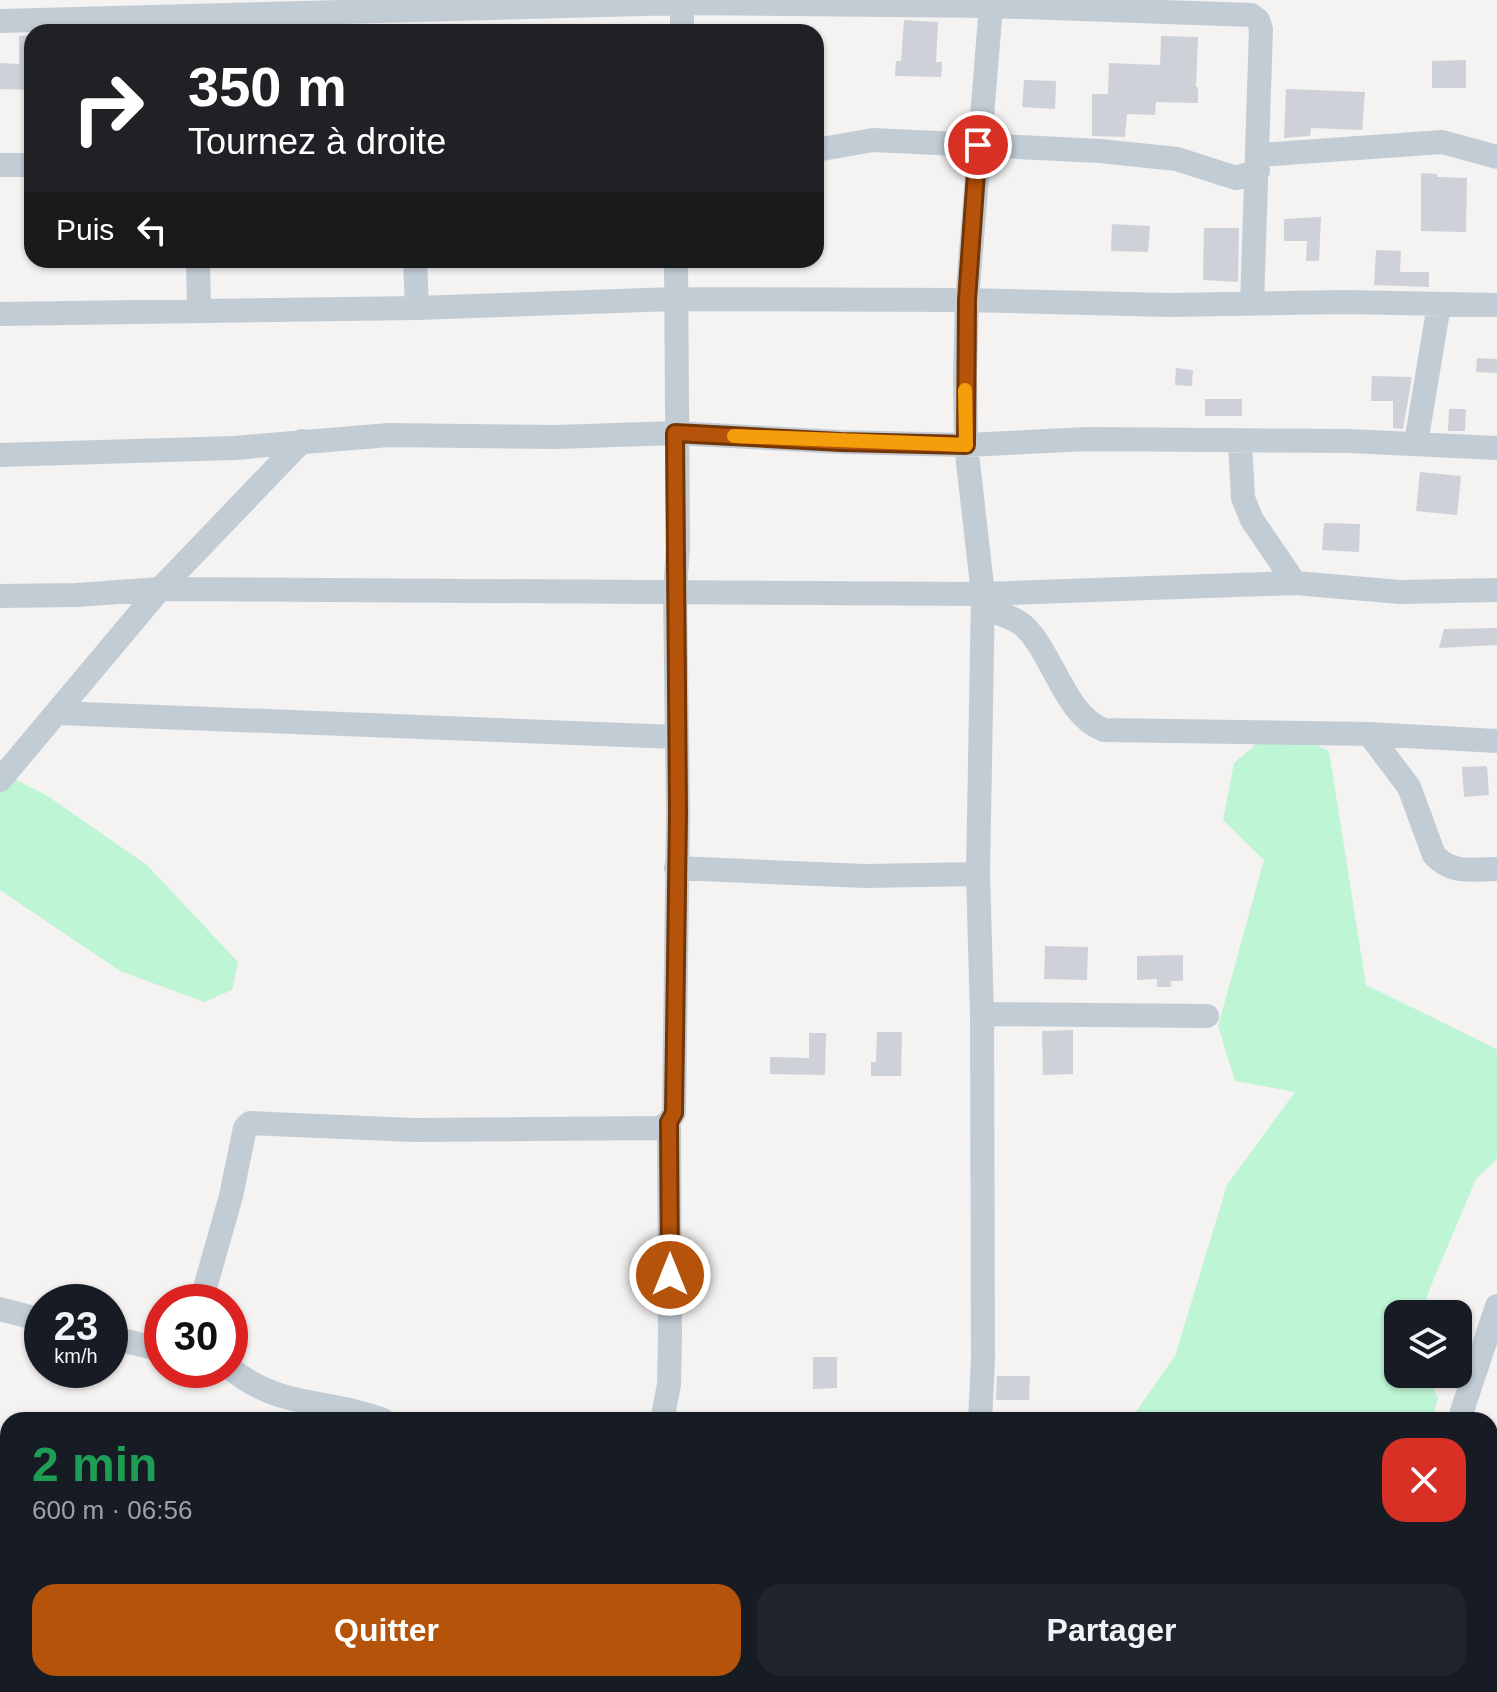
<!DOCTYPE html>
<html lang="fr">
<head>
<meta charset="utf-8">
<style>
  :root { --surface:#171b24; --page:#20242c; --text:#f1f3f6; --muted:#9ea1a6; --accent:#b45309 }
  body { margin:0; font-family:Arial,sans-serif; background:var(--page); color:var(--text); height:100vh; display:flex; flex-direction:column; font-size:30px; white-space:nowrap }
  * { box-sizing:border-box; margin:0 }
  p { font-size:26px; color:var(--muted) }
  .icon { flex:none; width:44px; height:44px; fill:none; stroke:currentColor; stroke-width:2; stroke-linecap:round; stroke-linejoin:round }
  .map { position:relative; flex:1; overflow:hidden }
  .sheet { position:absolute; left:0px; top:1412px; width:1498px; height:280px; display:flex; flex-direction:column; background:var(--surface); border-radius:24px 24px 0 0; box-shadow:0 2px 6px #0004 }
  .sheet>* { flex:none }
  .top-card { position:absolute; left:24px; top:24px; width:800px; height:244px; border-radius:24px; box-shadow:0 2px 6px #0004; background:#202124; color:#fff; overflow:hidden }
  .buttons { position:absolute; left:1384px; top:1300px; display:grid; gap:16px }
  .buttons a { display:grid; place-items:center; width:88px; height:88px; border-radius:16px; background:var(--surface); box-shadow:0 2px 6px #0004; font-size:40px }
  .speed { position:absolute; left:24px; top:1284px; display:flex; gap:16px; font-size:40px; font-weight:700; text-align:center }
  .speed>* { display:grid; place-content:center; width:104px; height:104px; border-radius:50%; background:var(--surface); box-shadow:0 2px 6px #0004; line-height:1 }
  .speed small { font-size:20px; font-weight:400 }
  .speed .limit { border:12px solid #d22; background:#fff; color:#111 }
  .pin { position:absolute; display:grid; place-items:center; width:68px; height:68px; color:#fff; margin:-34px; border:4px solid #fff; border-radius:50%; box-shadow:0 2px 8px #0007 }
  .me { position:absolute; width:88px; margin:-44px; rotate:0deg; stroke-linejoin:round; filter:drop-shadow(0 0 6px #0008) }
  .turn { display:flex; align-items:center; gap:28px; height:168px; padding:0 32px; font-size:36px }
  .turn .icon { width:104px; height:104px; stroke-width:2.5 }
  .turn b { display:block; font-size:56px; line-height:68px }
  .then { display:flex; align-items:center; height:76px; padding:0 32px; background:#0003; gap:16px; font-size:30px }
  .round { display:grid; place-items:center; flex:none; width:84px; height:84px; border-radius:24px; background:var(--page) }
  .head { display:flex; align-items:center; justify-content:space-between; height:136px; padding:0 32px }
  h1 { font-size:48px; font-weight:600; line-height:60px; color:#1e9e55 }
  .cta { display:flex; gap:16px; margin-top:auto; padding:16px 32px }
  .cta a { flex:1; height:92px; border-radius:24px; background:var(--accent); color:#fff; font-size:32px; font-weight:600; line-height:92px; text-align:center }
  .cta a+a { background:var(--page); color:var(--text) }
  .map>svg:first-child { display:block }
  .green { fill:#bef5d4 }
  .sand { fill:#f6f0e3 }
  .water { fill:#86ddf7 }
  .building { fill:#ced1d8 }
  .lines { fill:none; stroke-linecap:round; stroke-linejoin:round }
  .path { stroke:#71d8a7; stroke-width:3; stroke-dasharray:6 4; stroke-linecap:butt }
  .minor { stroke:#c2ccd5; stroke-width:24 }
  .route-casing { stroke:#753606; stroke-width:20 }
  .route { stroke:#b45309; stroke-width:14 }
  .slow { stroke:#f59e0b; stroke-width:14 }
</style>
</head>
<body>
<div class="map">
<svg width="1497" height="1692" viewBox="0 0 1497 1692">
  <rect width="100%" height="100%" fill="#f5f2f2"/>
  <!-- green -->
  <path class="green" d="M1277 726 1329 751 1366 985 1497 1049V1159L1476 1179 1430 1288 1422 1314H1398V1374H1426L1438 1398 1432 1420H1130L1175 1356 1227 1185 1295 1092 1235 1081 1218 1026 1264 860 1223 820 1234 763Z
    M0 772 46 795 147 865 238 962 232 990 204 1002 120 971 0 890Z
    M939 1684H1246L1242 1692H940Z"/>
  <!-- sand -->
  <path class="sand" d="M0 1448 8 1451V1512L0 1509Z
    M459 1684H606L627 1692H476Z"/>
  <!-- water -->
  <path class="water" d="M0 1509 8 1512V1684H459L476 1692H0Z"/>
  <!-- building -->
  <path class="building" d="M904 20 938 22 936 62H942L941 77 895 76 896 61H901Z
    M32 35V90L0 89V63L19 64V36Z
    M1161 36 1198 37 1196 87H1198V103L1156 102 1155 115 1127 114 1125 137 1092 136V94H1108L1109 63 1160 65Z
    M1466 60V88H1432V61Z
    M1024 80 1056 81 1055 109 1022 107Z
    M1286 89 1365 92 1362 130 1311 128 1310 136 1284 138Z
    M1421 173 1437 174V177L1467 178 1466 232 1421 231Z
    M1321 217 1319 261H1306L1307 241H1284V219Z
    M1112 224 1150 226 1148 252 1111 251Z
    M1204 228H1239L1238 282 1203 280Z
    M1376 250 1401 251 1400 272H1429V287L1374 285Z
    M1477 358 1497 359V373L1476 372Z
    M1176 368 1193 370 1192 386 1175 385Z
    M1372 376 1412 377 1403 429 1393 428V401H1371Z
    M1205 399H1242V416H1205Z
    M1449 409H1466L1465 431H1448Z
    M1420 472 1461 476 1457 515 1416 511Z
    M1324 523 1360 524 1359 552 1322 550Z
    M1497 628V645L1439 648 1444 629Z
    M1487 766 1489 795 1464 797 1462 767Z
    M1045 946 1088 947 1087 980 1044 979Z
    M1183 955V981H1171V987H1157V979L1137 980V956Z
    M1073 1030V1074L1043 1075 1042 1031Z
    M877 1032H902L901 1076H871V1062H876Z
    M809 1033H826L825 1075 770 1074V1057L809 1058Z
    M813 1357H837V1388L813 1389Z
    M997 1376H1030L1029 1400H996Z"/>
  <g class="lines">
    <!-- path -->
    <path class="path" d="M0 1477 8 1480
      M565 1684 582 1692"/>
    <!-- minor -->
    <path class="minor" d="M991 6 967 300 965 376 966 445 983 594 1295 583 1400 592 1497 590
      M0 21 682 3 991 6 1251 15 1258 20 1261 29 1252 304
      M682 32V0
      M816 150 873 140 978 145 1100 151 1177 159 1236 178 1258 171
      M1259 155 1442 142 1497 157
      M0 165H32
      M198 260 199 310
      M415 260 417 308
      M0 314 417 308 675 299 967 300 1170 305 1345 302 1497 305
      M1240 441 1243 498 1252 520 1295 583
      M1416 443 1439 305
      M0 455 234 448 389 435 556 437 675 433 841 442 966 445 1088 439 1349 441 1497 448
      M0 596 77 595 160 589 983 594 978 874 982 1014 983 1360 980 1420
      M984 608C997 613 1014 617 1024 626 1054 655 1065 716 1104 730L1369 734 1497 741
      M58 713 676 737
      M1369 734 1409 787 1434 855C1453 875 1471 869 1497 869
      M0 780 160 589 302 441
      M676 868 865 876 978 874
      M982 1014 1207 1016
      M201 1302 231 1196 245 1128 250 1123 414 1130 659 1128 669 1122 674 1113 678 814 675 592 678 546 676 260
      M0 1309 42 1320
      M110 1337 162 1350
      M230 1368C281 1410 326 1398 383 1420
      M1462 1411 1497 1306
      M662 1420 669 1385 670 1336 669 1122
      M843 1692 845 1684"/>
  </g>
  <g class="lines">
    <defs>
      <path id="route" d="M670 1275 669 1122 674 1113 678 814 675 433 841 442 966 445 967 300 978 145"/>
    </defs>
    <!-- route casing -->
    <use href="#route" class="route-casing"/>
    <!-- route -->
    <use href="#route" class="route"/>
    <!-- slow -->
    <path class="slow" d="M734 436 966 445 965 390"/>
  </g>
</svg>
<div class="buttons">
<a><svg class="icon" aria-label="layers" viewBox="0 0 24 24"><path d="M12 4l9 5-9 5-9-5zM3 14l9 5 9-5"/></svg></a>
</div>
<div class="speed"><div>23<small>km/h</small></div><div class="limit">30</div></div>
<div class="pin" style="left:978px;top:145px;background:#d93025"><svg class="icon" aria-label="arrive" viewBox="0 0 24 24"><path d="M6 21V4h12l-3 4 3 4H6"/></svg></div>
<svg class="me" style="left:670px;top:1275px" viewBox="-20 -20 40 40"><circle r="17" fill="#b45309" stroke="#fff" stroke-width="3"/><path d="M0-11L8 9 0 5-8 9z" fill="#fff"/></svg>
<div class="top-card">
<div class="turn"><svg class="icon" aria-label="right" viewBox="0 0 24 24"><path d="M7 20v-9h11M14 6l5 5-5 5"/></svg><div><b>350 m</b>Tournez à droite</div></div>
<div class="then">Puis<svg class="icon" aria-label="left" viewBox="0 0 24 24"><path d="M17 20v-9H6M10 6l-5 5 5 5"/></svg></div>
</div>
<section class="sheet">
<div class="head"><div><h1>2 min</h1><p>600 m · 06:56</p></div><a class="round" style="background:#d93025;color:#fff"><svg class="icon" aria-label="close" viewBox="0 0 24 24"><path d="M6 6l12 12M18 6L6 18"/></svg></a></div>
<div class="cta"><a>Quitter</a><a>Partager</a></div>
</section>
</div>
</body>
</html>
